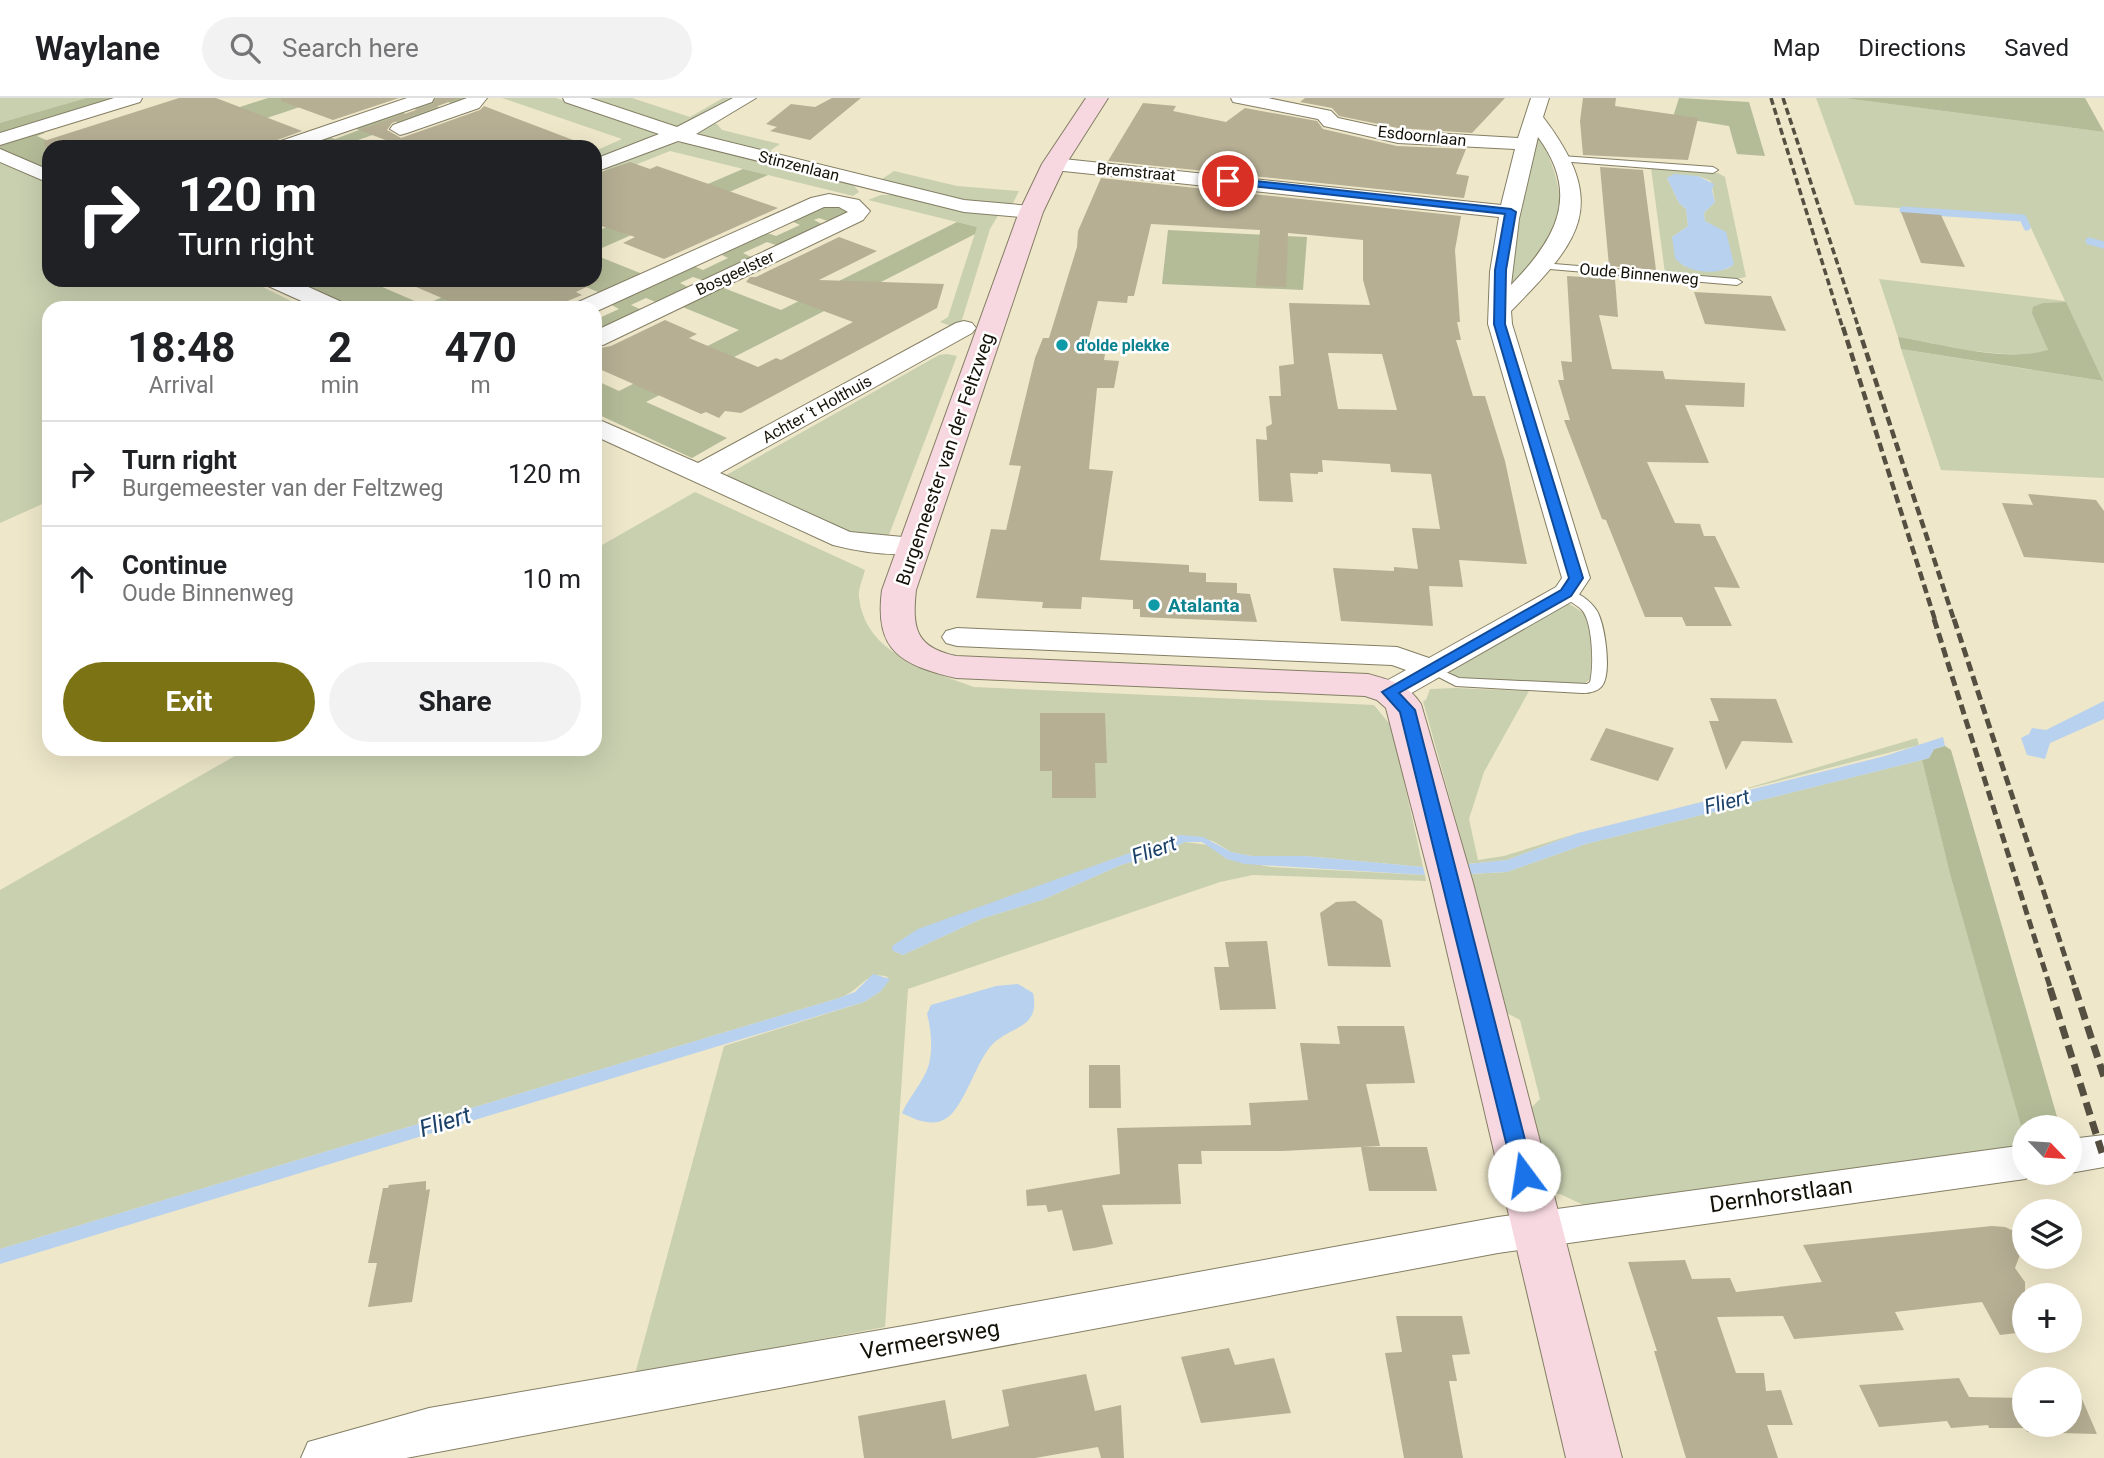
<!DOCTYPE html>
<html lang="en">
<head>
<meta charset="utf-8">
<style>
  :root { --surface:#fff; --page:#f2f2f2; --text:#202124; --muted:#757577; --line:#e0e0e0; --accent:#7c7314 }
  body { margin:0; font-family:Roboto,sans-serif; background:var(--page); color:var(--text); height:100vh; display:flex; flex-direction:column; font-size:26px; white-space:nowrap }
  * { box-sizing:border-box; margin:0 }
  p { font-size:23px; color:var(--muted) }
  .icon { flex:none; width:38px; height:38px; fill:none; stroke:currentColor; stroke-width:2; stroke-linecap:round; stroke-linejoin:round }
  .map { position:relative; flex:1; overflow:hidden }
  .panel { position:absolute; left:42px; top:203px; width:560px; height:455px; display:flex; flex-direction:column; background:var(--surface); border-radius:21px; box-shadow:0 7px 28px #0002 }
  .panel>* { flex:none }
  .guide { position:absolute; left:42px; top:42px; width:560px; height:147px; border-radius:21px; box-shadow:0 7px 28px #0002; background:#202124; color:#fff; overflow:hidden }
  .needle { width:46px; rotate:115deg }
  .tools { position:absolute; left:2012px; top:1017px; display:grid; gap:14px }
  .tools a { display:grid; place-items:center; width:70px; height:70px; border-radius:50%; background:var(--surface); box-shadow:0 7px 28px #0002; font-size:35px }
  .pin { position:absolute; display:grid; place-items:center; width:60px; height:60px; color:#fff; margin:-30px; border:4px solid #fff; border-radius:50%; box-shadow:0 2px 7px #0007 }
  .me { position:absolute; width:77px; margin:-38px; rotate:346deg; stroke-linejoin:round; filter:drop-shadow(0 0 5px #0008) }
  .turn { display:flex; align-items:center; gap:24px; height:147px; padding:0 21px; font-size:32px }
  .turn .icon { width:91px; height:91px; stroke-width:2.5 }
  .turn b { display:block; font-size:49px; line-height:60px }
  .eta { display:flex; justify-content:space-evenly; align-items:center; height:119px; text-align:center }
  .eta b { font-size:42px; font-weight:700; line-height:49px }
  .button { display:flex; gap:14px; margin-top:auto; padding:14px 21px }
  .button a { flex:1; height:80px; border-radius:42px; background:var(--accent); color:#fff; font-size:28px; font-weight:700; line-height:80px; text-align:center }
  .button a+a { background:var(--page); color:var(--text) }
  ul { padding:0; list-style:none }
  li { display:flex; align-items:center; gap:21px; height:105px; padding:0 21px; border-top:2px solid var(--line) }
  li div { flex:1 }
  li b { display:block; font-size:26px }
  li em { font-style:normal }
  header { display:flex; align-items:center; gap:42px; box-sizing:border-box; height:98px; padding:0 35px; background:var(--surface); border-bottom:2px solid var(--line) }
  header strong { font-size:33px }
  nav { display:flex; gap:38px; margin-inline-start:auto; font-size:24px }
  .search { width:490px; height:63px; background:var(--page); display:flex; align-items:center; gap:18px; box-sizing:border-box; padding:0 24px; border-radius:38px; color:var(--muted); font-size:26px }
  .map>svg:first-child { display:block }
  .green { fill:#c9d0b0; fill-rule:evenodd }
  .forest { fill:#b3bb97 }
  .water { fill:#b7d1ef }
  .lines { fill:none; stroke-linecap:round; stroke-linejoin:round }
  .stream { stroke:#b7d1ef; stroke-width:7 }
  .building { fill:#b6af94; fill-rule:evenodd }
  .lane-casing { stroke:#847e64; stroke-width:2 }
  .street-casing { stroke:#847e64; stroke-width:2 }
  .secondary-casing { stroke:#847e64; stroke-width:2 }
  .lane { fill:#fff; fill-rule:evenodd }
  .street { fill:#fff; fill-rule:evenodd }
  .secondary { fill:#f7d8e1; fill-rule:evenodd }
  .rail-far3 { stroke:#544f40; stroke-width:3.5; stroke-dasharray:7 3.5; stroke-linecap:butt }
  .rail-far2 { stroke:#544f40; stroke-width:4.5; stroke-dasharray:9 4.5; stroke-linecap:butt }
  .rail-far1 { stroke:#544f40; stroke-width:5; stroke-dasharray:10 5; stroke-linecap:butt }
  .rail { stroke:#544f40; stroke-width:7; stroke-dasharray:13 7; stroke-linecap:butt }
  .route { fill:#1a73e8; stroke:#114b97; stroke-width:2 }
  .culture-dot { fill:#0f9aa8; stroke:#fff; stroke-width:2.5 }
  .labels { text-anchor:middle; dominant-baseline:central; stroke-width:5; stroke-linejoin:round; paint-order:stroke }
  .far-street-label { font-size:16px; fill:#151208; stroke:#fff }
  .far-culture-label { font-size:16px; font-weight:bold; fill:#0d838f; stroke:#fff; text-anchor:start }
  .street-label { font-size:19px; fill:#151208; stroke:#fff }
  .culture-label { font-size:19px; font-weight:bold; fill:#0d838f; stroke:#fff; text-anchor:start }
  .water-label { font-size:21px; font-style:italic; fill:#1b4169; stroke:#fff }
  .near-street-label { font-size:23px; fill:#151208; stroke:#fff }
  .near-water-label { font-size:24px; font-style:italic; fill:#1b4169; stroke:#fff }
</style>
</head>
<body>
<header>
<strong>Waylane</strong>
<div class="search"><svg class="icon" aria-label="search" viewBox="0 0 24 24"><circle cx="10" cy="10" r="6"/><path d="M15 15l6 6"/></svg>Search here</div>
<nav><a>Map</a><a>Directions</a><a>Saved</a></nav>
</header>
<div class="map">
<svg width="2104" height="1360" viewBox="0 0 2104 1360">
  <rect width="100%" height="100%" fill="#eee7ca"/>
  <!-- green -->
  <path class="green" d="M0 0H124L0 38Z
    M502 0H556L652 32 655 37 595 64V53L622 41Z
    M585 0H632L690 19 723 0H739L684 28H672Z
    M1816 0H1844L2104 34V380L1941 372 1901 251 2102 283 2044 240 2048 253C2000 263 1946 247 1898 239L1879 181 2065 203 2026 119 1855 107Z
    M712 25 717 26 722 32 780 46 765 56 700 39 699 33Z
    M1537 40H1541C1573 110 1563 133 1511 187V165Z
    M669 44 685 45 853 86 859 94 853 98 670 53 615 75 601 70Z
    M0 61 49 84V182H249L305 210H49V403L0 425Z
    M1651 70 1718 75 1725 79 1746 179 1736 181 1665 175ZM1698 78 1711 83 1715 104 1704 115 1705 123 1709 125 1731 169C1716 176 1700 173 1684 168L1672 139 1688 128 1686 111 1679 105 1667 80Z
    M894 73 957 88 1019 93 1012 107 972 106 879 83Z
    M881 97H898L999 116 990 131 961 225 953 229 940 224 948 219 977 129 868 102Z
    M947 256 957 258 887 442 857 440 721 380 939 257Z
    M695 394 865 472C863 480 858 491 859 499 865 557 929 572 974 589L1374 607 1392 629 1423 769 1305 758H1251L1231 754 1213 743 1180 737 973 812 893 853 903 857 907 855 981 821 1042 802 1121 767 1162 755 1185 744 1208 747 1227 761 1271 769 1425 777 1426 783 1253 777 1220 784 908 891 885 1229 635 1276 724 948 864 904 881 893 888 879C864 872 862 893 839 900L0 1151V792L247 651H595V451Z
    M1568 505 1588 518 1591 530V574L1590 581 1584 586 1459 580 1446 573Z
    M1456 590 1529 593 1484 674 1469 721 1478 762 1504 758 1578 735 1507 762 1468 766 1423 603 1426 602 1430 591Z
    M1917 640 1919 647 1727 696Z
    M1922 662 1950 776 2025 1041V1053L1592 1111 1560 1096H1552L1530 1011 1540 1001 1520 922 1505 914 1470 776 1507 774 1586 746Z"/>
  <!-- forest -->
  <path class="forest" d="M87 0H124L0 38V25Z
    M268 0H327L179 49H116Z
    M435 0H469L457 7 448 4 437 8 444 12 403 26 394 23 376 29 384 33 338 49H292L326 38 335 41 359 32 351 29 398 13 406 16 417 12 410 9Z
    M1679 0 1749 4 1765 58 1737 56 1729 28 1673 19Z
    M1844 0H2085L2104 34Z
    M38 31 45 35 37 38 62 49H49V75L0 53V43Z
    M743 71 768 77 595 153V134Z
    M834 106 850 114 831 124 819 120 814 122 824 127 779 148 767 144 743 155 753 160 705 183 693 179 680 185 690 190 658 205 646 200 631 207 642 212 598 233 595 232V222L619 211 608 205 691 167 703 172 728 160 718 155 764 134 776 138 800 127 789 122 823 107Z
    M957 124 977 129 975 136 646 304 727 340 692 360 595 315V282L619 293 739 232 680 208 721 189 781 212Z
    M1168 132 1307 139 1303 192 1162 186Z
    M595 157 645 177 603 196 569 182H595Z
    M313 182H366L424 207 483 182H528L463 210H345L297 188Z
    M2066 204 2103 283 1901 251 1898 239C1943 246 2005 265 2048 252L2032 215 2033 209 2043 205Z
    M1945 648 1951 652 2060 1029H2025V1042L1950 776 1922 662 1929 660 1934 651Z"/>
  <!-- water -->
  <path class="water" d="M1674 76 1698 78 1714 86 1712 92 1715 104 1704 115 1705 123 1726 134 1734 166C1720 179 1686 175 1675 160L1672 139 1688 128 1686 111 1679 105 1667 80Z
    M2104 603V621L2050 645 2045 661 2027 657 2021 640 2029 636 2032 630 2046 632Z
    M1943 639 1945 648 1934 651 1929 660 1922 662 1586 746 1507 774 1470 776 1468 766 1507 762 1578 735 1885 658Z
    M1180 737 1203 739 1231 754 1251 758H1305L1423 769 1425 777 1245 766 1227 761 1202 744H1185L1162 755 1121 767 1042 802 981 821 907 855 903 857 893 853 892 848 918 831Z
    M873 876 890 881 881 893 864 904 0 1166V1151L839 900 855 894Z
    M1018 886 1033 895C1041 932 1009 927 990 949 977 964 963 1009 948 1019 934 1030 916 1022 902 1015 909 999 925 982 929 966 933 952 931 930 927 916L931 907 996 888Z"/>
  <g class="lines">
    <!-- stream -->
    <path class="stream" d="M1903 112 2023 120 2027 129
      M2089 143 2104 147"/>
  </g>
  <!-- building -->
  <path class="building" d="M179 0H216L302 33 258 49H45L44 43Z
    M281 0H399L333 22 281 3Z
    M437 0H459L392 25 387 32 401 40 480 12 484 8 581 45V49H404L359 32 433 6Z
    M832 0H861L810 42 770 33 777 29 766 26 791 6 815 9Z
    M1305 0H1505L1472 35 1398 30 1339 18 1332 10 1300 4Z
    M1583 0H1616L1615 8 1698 20 1688 62 1583 57 1580 23Z
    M1143 5 1176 8 1173 13 1226 24 1245 10 1317 23 1323 31 1397 48 1466 51 1456 76 1469 78 1464 100 1108 63Z
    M630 64 650 71 657 68 778 110 664 161 623 145 635 139 595 126V76Z
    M1600 69 1643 72 1656 172 1609 168Z
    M1101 80 1461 118 1455 152 1460 224H1457L1461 242H1456L1473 298H1485L1505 363 1527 466 1459 462 1463 489 1429 488 1433 528 1341 523 1333 470 1394 473V469L1418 471 1412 430 1440 431 1431 376 1391 374 1390 366 1322 362 1323 374H1318V376L1290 375 1293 404 1259 403 1256 341 1267 342 1266 329 1272 326 1269 298H1281L1279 268 1294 266 1289 205 1370 207 1363 182V142L1288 135 1286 189 1256 188 1260 132 1151 126 1134 198H1128L1127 205 1098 203 1085 255 1105 256 1104 262 1119 263 1114 290H1097L1089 371 1113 373 1100 462 1189 467V474L1206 475V484L1237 485V495L1250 496 1257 524 1140 519V511H1133V502L1082 499 1081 511 1042 510 1043 504 976 500 991 431 1006 432 1021 368 1009 367 1035 260 1043 240H1049L1077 149 1078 133ZM1328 255 1382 256 1397 312 1338 311Z
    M1901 114 1941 117 1965 169 1921 165Z
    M839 139 877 153 819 182 944 186 937 210 741 315 725 313 719 320 706 314 701 316 595 269V251L611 248 665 222 697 236 689 240 758 269 776 260 781 262 853 224 746 184 750 179H756Z
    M1567 178 1615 181 1618 219 1599 217 1612 271 1663 273 1665 281 1745 285 1744 309 1685 307 1709 365 1647 364 1675 425 1700 426 1704 438H1715L1740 490 1714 489 1732 528H1686L1682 519H1645L1606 422 1602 421 1564 322H1570L1558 282H1564L1561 263 1572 264Z
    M400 182H601L576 194 582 197 551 210H465Z
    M1694 194 1771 198 1786 233 1705 226Z
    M2028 396 2096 402 2104 413V465L2024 459 2002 405 2033 407Z
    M1710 600 1776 601 1793 645 1742 643 1726 672 1709 623H1719Z
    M1040 615H1105L1107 665H1095L1096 700H1052V673H1040Z
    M1606 630 1674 650 1658 683 1590 662Z
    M1355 803 1382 822 1391 869 1328 868 1320 815 1336 804Z
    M1267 843 1276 911 1220 912 1214 869H1229L1225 844Z
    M1337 928H1404L1415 985 1366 986 1380 1048 1282 1053H1201L1202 1066H1178L1181 1106 1102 1107 1113 1146 1094 1150 1073 1153 1062 1112 1048 1114 1046 1107 1027 1108 1026 1092 1120 1076 1117 1030 1251 1027 1249 1005 1308 1002 1300 945 1340 946Z
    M1089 967H1120L1121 1010H1089Z
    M1361 1049H1427L1437 1093H1369Z
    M426 1083V1092L430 1091 412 1204 368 1209 377 1165H368L383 1090H388L389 1087Z
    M1992 1128 2005 1129 2018 1135 2024 1146 2015 1170 2025 1184V1234L2000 1237 1982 1204 1895 1214 1904 1232 1794 1241 1783 1218 1717 1219 1736 1275H1764L1766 1293 1781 1292 1793 1327H1767L1778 1360H1686L1654 1253H1657L1628 1164 1685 1162 1692 1181 1730 1180 1736 1194 1822 1184 1803 1147Z
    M1396 1218H1462L1470 1256 1452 1257 1457 1283H1449L1463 1360H1404L1385 1255 1402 1254Z
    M1229 1250 1235 1267 1274 1260 1291 1315 1201 1325 1181 1259Z
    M1086 1276 1095 1313 1121 1307 1124 1360H1101L1098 1349 1035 1360H864L858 1318 945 1302 952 1341 1009 1328 1002 1292Z
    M1959 1280 1969 1299 2025 1300V1326H2070V1301H2082L2097 1336 2027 1334 2026 1330H1989L1988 1327 1951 1330 1947 1323 1879 1329 1859 1287Z"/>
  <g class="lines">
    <defs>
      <path id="lane" d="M1562 58 1713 69 1718 72 1713 75 1559 63V59Z
        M1542 165 1737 181 1742 184 1737 187 1538 170 1537 168Z
        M1566 491C1578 494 1590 502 1597 513 1605 527 1612 575 1602 588 1597 594 1589 595 1582 595L1456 588 1423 571 1430 567 1459 580 1587 586 1590 584C1594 568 1593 525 1582 512 1575 505 1566 502 1559 495Z"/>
      <path id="street" d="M114 0H142L140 4 0 47V35Z
        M407 0H434L432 4 301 49H272L275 45Z
        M467 0H487L479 10 407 35 400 37 390 31 393 27Z
        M563 0H590L677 29 733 0H756L696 36 964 102 1031 108 1038 110 1042 114 1038 118 1031 120 964 114 678 43 595 74V61L659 36 565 4Z
        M1231 0H1268L1331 13 1338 20 1398 33 1518 40 1531 0H1549L1543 19C1610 107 1581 142 1511 213L1512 226 1590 480 1576 501 1401 601 1390 604 1379 601 1374 594 1379 587 1406 572 1392 567 957 548 946 545 942 539 946 533 957 530 1397 549 1429 560 1556 489 1562 480 1488 226 1490 174 1499 119 1054 72 1047 70 1044 66 1047 62 1054 60 1501 107 1515 51 1398 45 1324 28 1318 21 1233 4ZM1538 39C1581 97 1556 141 1511 187L1519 121Z
        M0 51 49 72V85L0 64Z
        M829 96 859 102 870 113 863 122 603 247 595 249V233L848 114 839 109H824L595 214V210H572L576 205 811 100Z
        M263 182H293L344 205 348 210H317L266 187Z
        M964 223 972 225 976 230 972 235 720 375 850 434 924 441 928 447 924 453C896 460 861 454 833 447L595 338V320L698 365 956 225Z
        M2104 1037V1069L2070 1075V1041Z
        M2025 1047V1074H2040L2025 1081 1498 1155 406 1360H301L308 1344 429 1310 915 1226 1498 1119Z"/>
      <path id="secondary" d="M1086 0H1108L1066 66 1043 114 916 492C912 530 915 549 956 558L1368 576C1390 582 1408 586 1421 606L1473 785 1622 1360H1566L1431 785 1386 610 1377 602 1365 598 956 580C902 567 874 554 882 492L1019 114 1042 66Z"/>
    </defs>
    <!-- lane casing -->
    <use href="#lane" class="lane-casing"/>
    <!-- street casing -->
    <use href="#street" class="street-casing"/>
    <!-- secondary casing -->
    <use href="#secondary" class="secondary-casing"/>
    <!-- lane -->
    <use href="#lane" class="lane"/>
    <!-- street -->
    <use href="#street" class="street"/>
    <!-- secondary -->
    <use href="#secondary" class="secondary"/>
    <!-- rail-far3 -->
    <path class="rail-far3" d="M1771 0 1843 231
      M1783 0 1859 231"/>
    <!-- rail-far2 -->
    <path class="rail-far2" d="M1843 229 1935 522
      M1858 229 1954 522"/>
    <!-- rail-far1 -->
    <path class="rail-far1" d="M1934 521 2051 892
      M1954 521 2076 892"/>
    <!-- rail -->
    <path class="rail" d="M2050 890 2104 1061
      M2075 890 2104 979"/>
  </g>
  <!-- route -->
  <path class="route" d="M1228 80 1511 111 1516 114 1506 172 1505 226 1583 480 1571 498 1399 595 1415 612 1534 1077 1531 1083 1524 1086 1517 1083 1514 1077 1400 614 1382 594 1561 492 1569 480 1494 226 1495 172 1505 116 1224 85 1223 83Z"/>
  <!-- markers -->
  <g class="culture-dot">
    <circle cx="1062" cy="247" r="7"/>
    <circle cx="1154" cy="507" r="7"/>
  </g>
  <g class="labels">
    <!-- far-street labels -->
    <g class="far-street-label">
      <text transform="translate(1422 38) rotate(6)">Esdoornlaan</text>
      <text transform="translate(799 68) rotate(14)">Stinzenlaan</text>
      <text transform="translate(1136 74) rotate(5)">Bremstraat</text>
      <text transform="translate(735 175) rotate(-25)">Bosgeelster</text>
      <text transform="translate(1639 176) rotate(5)">Oude Binnenweg</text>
      <text transform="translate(817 311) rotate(-29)">Achter 't Holthuis</text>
    </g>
    <!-- far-culture labels -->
    <g class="far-culture-label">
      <text x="1076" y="247">d'olde plekke</text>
    </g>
    <!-- street labels -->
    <g class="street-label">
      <text transform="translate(945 361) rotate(-71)">Burgemeester van der Feltzweg</text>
    </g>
    <!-- culture labels -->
    <g class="culture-label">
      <text x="1168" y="507">Atalanta</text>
    </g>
    <!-- water labels -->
    <g class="water-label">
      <text transform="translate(1727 704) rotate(-14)">Fliert</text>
      <text transform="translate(1154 752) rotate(-19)">Fliert</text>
    </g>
    <!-- near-street labels -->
    <g class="near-street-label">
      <text transform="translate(1781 1097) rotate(-8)">Dernhorstlaan</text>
      <text transform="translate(930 1242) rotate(-10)">Vermeersweg</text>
    </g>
    <!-- near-water labels -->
    <g class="near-water-label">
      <text transform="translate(445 1024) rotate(-17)">Fliert</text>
    </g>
  </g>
</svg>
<div class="tools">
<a><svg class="needle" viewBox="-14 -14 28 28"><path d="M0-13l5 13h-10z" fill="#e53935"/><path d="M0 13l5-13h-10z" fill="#757577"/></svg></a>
<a><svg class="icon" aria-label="layers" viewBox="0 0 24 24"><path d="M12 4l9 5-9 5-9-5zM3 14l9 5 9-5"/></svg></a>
<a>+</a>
<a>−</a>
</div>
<div class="pin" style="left:1228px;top:83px;background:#d93025"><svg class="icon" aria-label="arrive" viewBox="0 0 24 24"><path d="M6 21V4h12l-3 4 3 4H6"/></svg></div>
<svg class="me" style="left:1524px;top:1077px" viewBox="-20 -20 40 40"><circle r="19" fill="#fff"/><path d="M0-13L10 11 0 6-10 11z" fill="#1a73e8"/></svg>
<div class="guide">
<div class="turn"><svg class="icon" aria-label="right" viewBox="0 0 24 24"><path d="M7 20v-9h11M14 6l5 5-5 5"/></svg><div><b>120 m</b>Turn right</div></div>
</div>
<section class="panel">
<div class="eta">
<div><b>18:48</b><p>Arrival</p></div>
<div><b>2</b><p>min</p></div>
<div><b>470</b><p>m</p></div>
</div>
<ul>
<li><svg class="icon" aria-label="right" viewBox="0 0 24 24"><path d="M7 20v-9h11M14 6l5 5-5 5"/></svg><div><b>Turn right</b><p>Burgemeester van der Feltzweg</p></div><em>120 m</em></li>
<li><svg class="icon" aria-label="ahead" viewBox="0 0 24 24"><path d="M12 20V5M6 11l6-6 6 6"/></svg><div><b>Continue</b><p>Oude Binnenweg</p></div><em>10 m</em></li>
</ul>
<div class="button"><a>Exit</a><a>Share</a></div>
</section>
</div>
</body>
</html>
